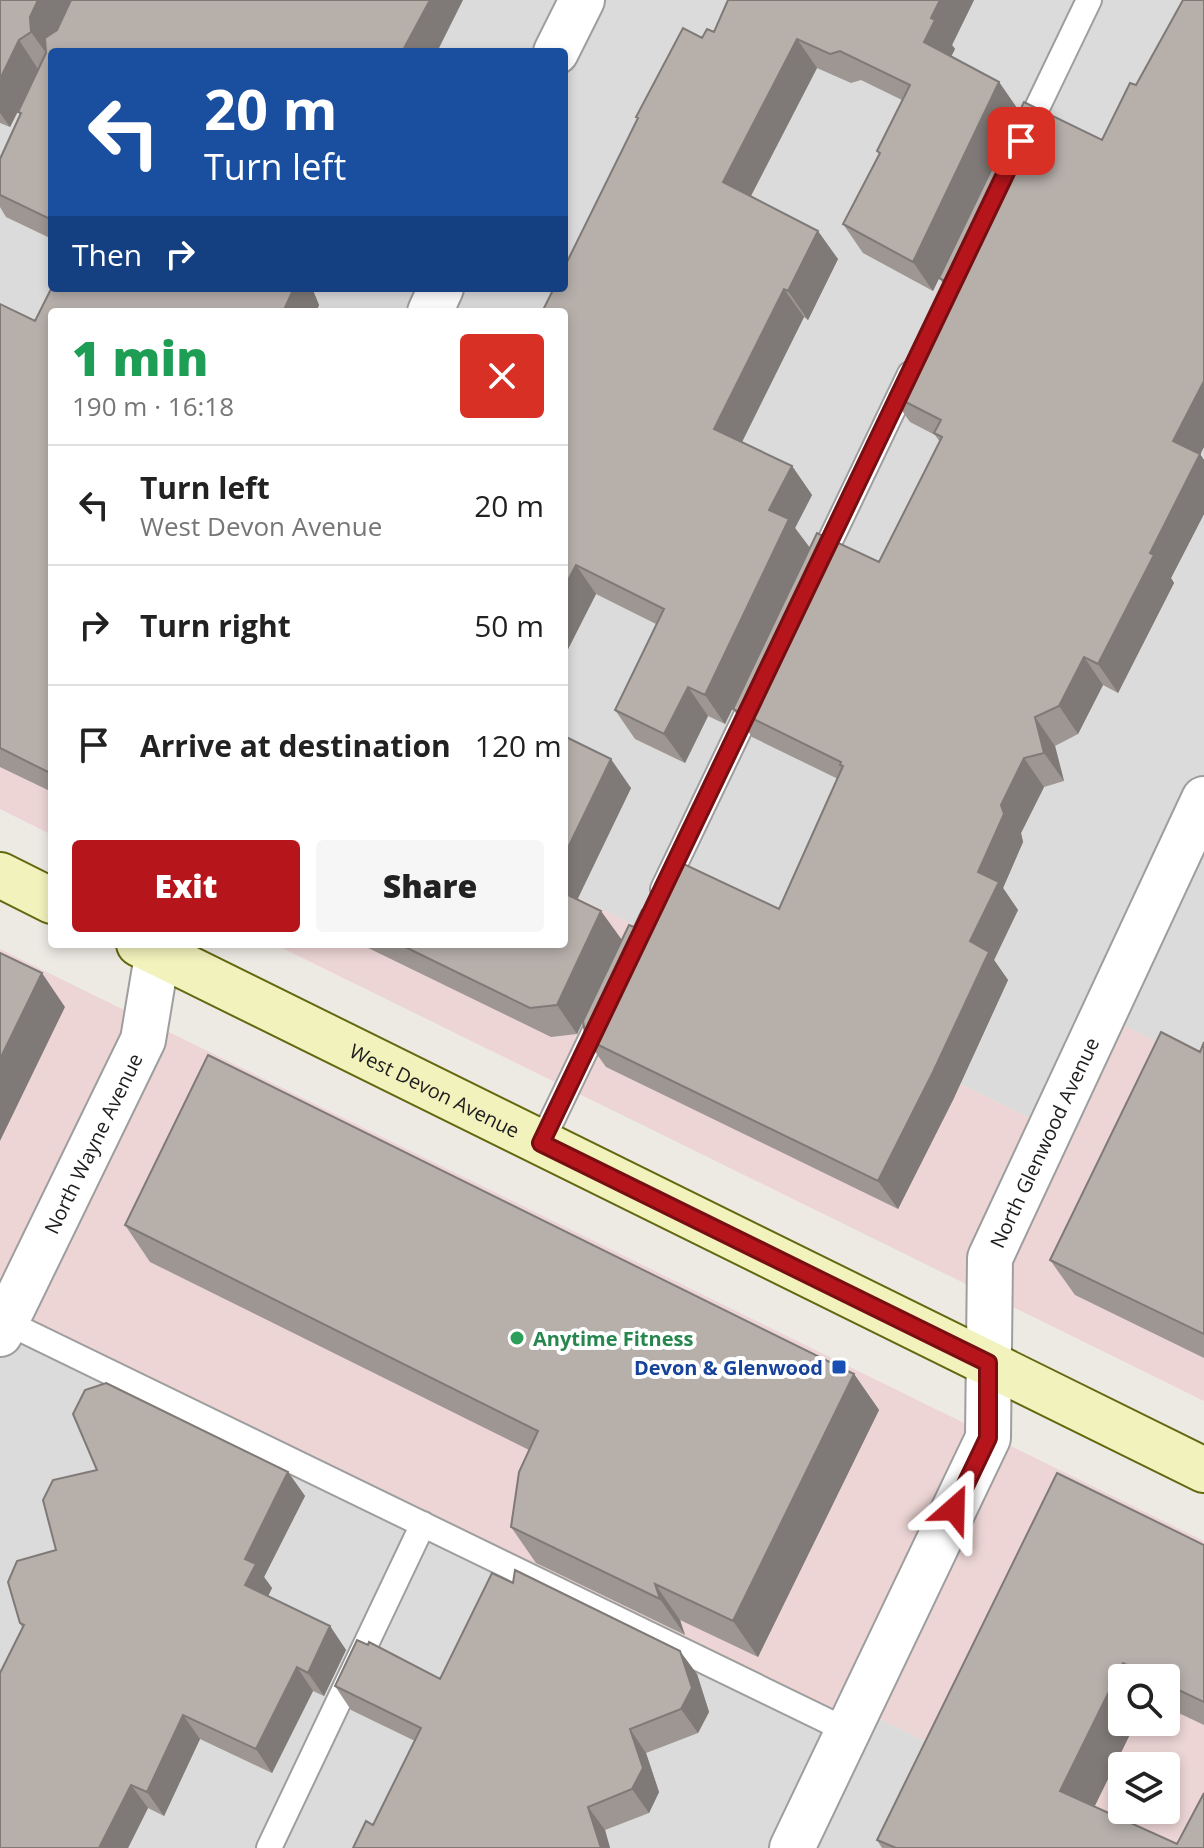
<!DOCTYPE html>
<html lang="en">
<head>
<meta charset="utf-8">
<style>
  :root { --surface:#fff; --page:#f6f6f6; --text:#222; --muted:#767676; --line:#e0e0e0; --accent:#b6151c }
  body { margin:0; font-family:"Open Sans",sans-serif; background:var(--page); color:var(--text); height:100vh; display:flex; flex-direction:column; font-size:30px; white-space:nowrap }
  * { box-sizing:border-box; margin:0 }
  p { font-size:26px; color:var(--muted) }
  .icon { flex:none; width:44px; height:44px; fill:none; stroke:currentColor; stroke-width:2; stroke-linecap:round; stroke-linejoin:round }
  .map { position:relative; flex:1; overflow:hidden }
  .sheet { position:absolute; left:48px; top:308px; width:520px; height:640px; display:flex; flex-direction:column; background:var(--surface); border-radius:8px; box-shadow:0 4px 12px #0003 }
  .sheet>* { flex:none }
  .guide { position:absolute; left:48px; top:48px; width:520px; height:244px; border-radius:8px; box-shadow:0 4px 12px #0003; background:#1a4fa0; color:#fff; overflow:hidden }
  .tools { position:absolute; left:1108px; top:1664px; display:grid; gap:16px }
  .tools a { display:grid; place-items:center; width:72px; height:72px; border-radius:8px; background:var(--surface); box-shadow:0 4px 12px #0003; font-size:40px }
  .pin { position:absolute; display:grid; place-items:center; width:68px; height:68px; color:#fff; margin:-34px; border-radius:16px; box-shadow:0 4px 12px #0006 }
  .me { position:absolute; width:88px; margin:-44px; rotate:25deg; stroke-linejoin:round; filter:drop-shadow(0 0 6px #0008) }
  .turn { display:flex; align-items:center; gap:28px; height:168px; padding:0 24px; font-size:36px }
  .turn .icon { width:104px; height:104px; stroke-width:2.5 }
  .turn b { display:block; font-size:56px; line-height:68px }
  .then { display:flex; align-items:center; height:76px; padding:0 24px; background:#0003; gap:16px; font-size:30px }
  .round { display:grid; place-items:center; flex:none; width:84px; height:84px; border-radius:8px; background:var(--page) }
  .summary { display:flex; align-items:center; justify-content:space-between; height:136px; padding:0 24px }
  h1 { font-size:48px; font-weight:800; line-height:60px; color:#1e9e55 }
  .button { display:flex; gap:16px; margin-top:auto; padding:16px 24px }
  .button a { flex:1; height:92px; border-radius:8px; background:var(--accent); color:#fff; font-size:32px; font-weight:800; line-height:92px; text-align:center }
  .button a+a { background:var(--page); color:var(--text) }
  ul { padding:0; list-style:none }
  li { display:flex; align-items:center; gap:24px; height:120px; padding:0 24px; border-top:2px solid var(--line) }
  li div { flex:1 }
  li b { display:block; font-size:30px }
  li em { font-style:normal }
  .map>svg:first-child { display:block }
  .residential { fill:#dbdbdb; fill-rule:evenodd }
  .commercial { fill:#edd5d5; fill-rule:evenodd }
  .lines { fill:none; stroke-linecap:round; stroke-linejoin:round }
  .lane-casing { stroke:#9e9e9e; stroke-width:28 }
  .street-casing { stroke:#9e9e9e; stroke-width:48 }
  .secondary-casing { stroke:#636910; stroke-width:48 }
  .lane { stroke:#fff; stroke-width:24 }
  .street { stroke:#fff; stroke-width:44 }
  .secondary { stroke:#f2f2bd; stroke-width:44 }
  .wall { fill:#9d9692 }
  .shaded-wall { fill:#7f7a77 }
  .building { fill:#b6afaa; stroke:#7f7a77; stroke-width:2 }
  .route-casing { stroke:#760e12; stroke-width:20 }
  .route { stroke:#b6151c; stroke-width:14 }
  .leisure-dot { fill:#2e9e5b; stroke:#fff; stroke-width:3 }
  .transit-dot { fill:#1a4fb4; stroke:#fff; stroke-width:3 }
  .labels { text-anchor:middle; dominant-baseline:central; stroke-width:8; stroke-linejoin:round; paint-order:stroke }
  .street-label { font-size:20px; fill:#1d1d1d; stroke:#fff }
  .leisure-label { font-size:20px; font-weight:bold; fill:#27864d; stroke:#fff; text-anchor:start }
  .transit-label { font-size:20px; font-weight:bold; fill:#164399; stroke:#fff; text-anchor:end }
</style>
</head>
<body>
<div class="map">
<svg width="1204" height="1848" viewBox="0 0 1204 1848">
  <rect width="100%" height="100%" fill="#edeae4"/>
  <!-- residential -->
  <path class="residential" d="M0 0H1204V1065L1040 1123 564 891V312H52L0 617ZM52 52H564V288H52Z
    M0 1327 870 1714 1144 1848H0Z"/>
  <!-- commercial -->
  <path class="commercial" d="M0 617 52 642V835L0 809Z
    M564 891 1040 1123 1097 1012 1204 1065V1401L274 944H564Z
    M0 949 1204 1541V1846L1144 1848 870 1714 854 1747 0 1327ZM1122 1678H1166V1722H1122ZM1122 1766H1166V1810H1122Z"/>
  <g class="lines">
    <defs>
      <path id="lane" d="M1024 135 1089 0
        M817 568 910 374
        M663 889 756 695
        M541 1143 602 1016
        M0 1319 848 1731
        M269 1848 423 1524"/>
      <g id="street">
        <path d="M556 52 582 0"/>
        <path d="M430 312 441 288"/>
        <path id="s1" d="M0 1334 143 1040 159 944"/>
        <path id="s2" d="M792 1848 988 1438 990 1258 1204 799"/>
      </g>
      <g id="secondary">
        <path d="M0 875 52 901"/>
        <path id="s3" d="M139 944 1204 1470"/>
      </g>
    </defs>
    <!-- lane casing -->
    <use href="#lane" class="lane-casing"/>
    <!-- street casing -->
    <use href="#street" class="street-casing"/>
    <!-- secondary casing -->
    <use href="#secondary" class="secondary-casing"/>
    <!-- lane -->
    <use href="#lane" class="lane"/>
    <!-- street -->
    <use href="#street" class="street"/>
    <!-- secondary -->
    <use href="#secondary" class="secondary"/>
  </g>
  <!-- wall -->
  <path class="wall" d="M0 0 446 35 52 52V239L6 217 0 207V159L20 115 18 112 10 127 0 123Z
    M728 0H974L952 45 955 49 951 56 999 82 1019 111 933 291 863 253 843 224 879 154 877 151 902 100 861 80 851 83 817 68 751 196 838 259 808 320 804 317 742 442 792 466 812 495 795 528 810 548 725 724 708 716 685 763 635 739 615 710 656 624 596 594 564 657 638 119 636 117 702 38 714 32Z
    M1204 0V447L1200 454 1204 460V514L1171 578 1174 583 1118 693 1103 685 1078 734 1055 746 1064 781 1044 787 1021 833 1023 842 1003 888 1018 910 994 960 1008 980 953 1100 898 1209 606 1067 586 1039 634 927 645 911 779 909 838 779 752 737 733 709 879 562 940 442 935 435 910 422 890 394 945 286 939 278 1102 140 1136 85Z
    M52 287 312 288 319 305 316 312H52V792L0 767V304L35 321Z
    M564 736 631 788 577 899 622 940 577 1034 551 1037 360 944H564Z
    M1204 1042V1358L1075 1295 1050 1260 1200 1052Z
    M125 1225 854 1374 879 1410 758 1657 680 1620 685 1635 536 1563 511 1527 529 1450 150 1262Z
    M288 1472 305 1496 264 1577 272 1588 268 1596 330 1626 346 1650 324 1696 313 1691 272 1773 200 1739 164 1816 148 1808 128 1848 20 1623 56 1550Z
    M1204 1545V1725L1166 1707V1678H1122V1722H1136L1094 1807 1177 1844 1204 1848H882L877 1840Z
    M697 1674 709 1712 698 1733 646 1753 659 1792 649 1813 605 1830 610 1848H353L373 1825 415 1741 351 1710 335 1686 440 1679Z"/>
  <!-- shaded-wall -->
  <path class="shaded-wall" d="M38 0H71L51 60 31 32 30 17Z
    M430 0H463L437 52H402Z
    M940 0H974L952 45 955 49 944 71 924 42 931 18Z
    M797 39 817 68 743 211 723 182Z
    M19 40 38 69 10 127 0 113V79Z
    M999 82 1019 111 933 291 913 262Z
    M818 231 838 259 808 320 788 291Z
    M294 288H312L319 305 316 312H283Z
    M784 289 804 317 734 458 714 429Z
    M1204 381V447L1193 469 1173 441Z
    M1200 454 1204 460V514L1171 578 1174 583 1118 693 1098 664 1150 553Z
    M792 466 812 495 795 528 810 548 725 724 705 695 769 510Z
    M576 565 596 594 564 657V588Z
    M1084 657 1103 685 1078 734 1059 706Z
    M688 687 708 716 685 763 664 734Z
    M1035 717 1055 746 1064 781 1044 753Z
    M1024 758 1044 787 1021 833 1023 842 1003 888 1018 910 994 960 1008 980 953 1100 898 1209 878 1181 978 872 1001 805Z
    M611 759 631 788 570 915 564 906V856Z
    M601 911 622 940 577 1034 557 1005Z
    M42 973 65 1007 0 1141V1059Z
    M854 1374 879 1410 758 1657 733 1621Z
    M288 1472 305 1496 264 1577 272 1588 262 1609 245 1585V1559Z
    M655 1584 680 1620 685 1635 660 1599Z
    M330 1626 346 1650 324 1696 308 1673Z
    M680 1651 697 1674 709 1712 698 1733 681 1709Z
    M1123 1663 1134 1678H1122V1722H1136L1085 1826 1060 1791Z
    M297 1667 313 1691 272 1773 256 1749Z
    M183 1715 200 1739 164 1816 147 1792Z
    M630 1729 646 1753 659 1792 649 1813 632 1789Z
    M131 1785 148 1808 128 1848H99Z
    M588 1807 605 1830 610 1848H601Z"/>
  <!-- building -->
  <path class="building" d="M0 0H38L30 17 31 32 19 40 0 79Z
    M71 0H430L402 52H52V220L0 195V159L21 113 18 112 46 53 45 38 57 30Z
    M728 0H940L931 18 935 20 924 42 999 82 913 262 843 224 880 153 877 151 910 85 840 51 830 54 797 39 723 182 818 231 788 291 784 289 714 429 792 466 769 510 789 519 705 695 688 687 664 734 615 710 664 609 576 565 564 588V312H542L554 288H564V268L638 118 636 117 683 28 702 38 707 29 714 32Z
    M1183 0H1204V381L1173 441 1200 454 1150 553 1154 555 1098 664 1084 657 1059 706 1035 717 1044 753 1024 758 1001 805 1004 814 978 872 999 882 970 941 989 952 933 1072 878 1181 586 1039 583 1021 629 925 634 927 642 910 645 911 669 857 779 909 843 766 840 765 841 762 733 709 817 533 879 562 942 437 934 433 941 420 890 394 947 282 939 278 1024 102 1102 140 1130 83 1136 85Z
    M52 287 294 288 283 312H52V774L0 748V304L35 321Z
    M564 736 611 759 564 856Z
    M564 893 601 911 557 1005 530 1008 399 944H564Z
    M0 953 42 973 0 1059Z
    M1161 1032 1200 1052 1204 1042V1334L1050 1260Z
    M208 1055 854 1374 733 1621 655 1584 660 1599 511 1527 519 1472 538 1431 125 1225Z
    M106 1383 288 1472 245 1559 256 1564 245 1585 330 1626 308 1673 297 1667 256 1749 183 1715 147 1792 131 1785 99 1848H0V1673L24 1625 20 1623 8 1582 17 1561 56 1550 43 1500 53 1480 97 1470 73 1414 85 1390Z
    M1057 1473 1204 1545V1702L1166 1684V1678H1154L1123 1663 1060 1791 1177 1844 1204 1793V1848H896L877 1840Z
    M515 1570 680 1651 692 1688 681 1709 630 1729 643 1768 632 1789 588 1807 601 1848H353L366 1821 373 1825 421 1728 335 1686 357 1640 368 1645 369 1642 440 1679 492 1573 513 1583Z"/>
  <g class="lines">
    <defs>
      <path id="route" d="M954 1509 988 1438V1363L541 1143 1021 141"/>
    </defs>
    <!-- route casing -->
    <use href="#route" class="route-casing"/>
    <!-- route -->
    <use href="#route" class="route"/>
  </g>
  <!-- markers -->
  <circle class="leisure-dot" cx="517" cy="1338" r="8"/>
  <rect class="transit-dot" x="831" y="1359" width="16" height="16" rx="4"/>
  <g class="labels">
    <!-- street labels -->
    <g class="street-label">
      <text stroke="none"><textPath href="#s3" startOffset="330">West Devon Avenue</textPath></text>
      <text stroke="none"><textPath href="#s2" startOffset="762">North Glenwood Avenue</textPath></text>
      <text stroke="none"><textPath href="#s1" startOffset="212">North Wayne Avenue</textPath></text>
    </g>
    <!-- leisure labels -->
    <g class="leisure-label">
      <text x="533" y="1338">Anytime Fitness</text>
    </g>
    <!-- transit labels -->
    <g class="transit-label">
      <text x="823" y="1367">Devon &amp; Glenwood</text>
    </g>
  </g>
</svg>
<div class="tools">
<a><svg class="icon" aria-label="search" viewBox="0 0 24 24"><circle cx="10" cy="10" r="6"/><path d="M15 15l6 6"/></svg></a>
<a><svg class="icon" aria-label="layers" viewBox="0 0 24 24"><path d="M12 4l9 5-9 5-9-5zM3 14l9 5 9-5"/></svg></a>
</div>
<div class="pin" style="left:1021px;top:141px;background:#d93025"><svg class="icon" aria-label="arrive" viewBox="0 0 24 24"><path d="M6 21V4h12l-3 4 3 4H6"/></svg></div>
<svg class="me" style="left:954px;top:1509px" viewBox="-20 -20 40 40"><path d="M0-17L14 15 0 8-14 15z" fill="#b6151c" stroke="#fff" stroke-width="4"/></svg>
<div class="guide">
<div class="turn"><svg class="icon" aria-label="left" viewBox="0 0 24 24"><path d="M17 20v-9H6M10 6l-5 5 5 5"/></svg><div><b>20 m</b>Turn left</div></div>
<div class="then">Then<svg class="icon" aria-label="right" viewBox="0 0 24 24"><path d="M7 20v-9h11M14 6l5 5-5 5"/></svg></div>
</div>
<section class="sheet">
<div class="summary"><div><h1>1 min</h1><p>190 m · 16:18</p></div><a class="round" style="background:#d93025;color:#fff"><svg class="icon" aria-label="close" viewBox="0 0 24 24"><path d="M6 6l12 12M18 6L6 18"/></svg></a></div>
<ul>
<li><svg class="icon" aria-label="left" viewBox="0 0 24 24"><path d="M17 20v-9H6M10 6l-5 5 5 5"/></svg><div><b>Turn left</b><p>West Devon Avenue</p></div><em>20 m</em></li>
<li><svg class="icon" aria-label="right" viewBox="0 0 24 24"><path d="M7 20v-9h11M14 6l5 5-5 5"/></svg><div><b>Turn right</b></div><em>50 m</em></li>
<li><svg class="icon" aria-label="arrive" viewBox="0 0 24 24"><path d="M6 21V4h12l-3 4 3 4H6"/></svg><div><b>Arrive at destination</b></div><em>120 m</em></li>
</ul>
<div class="button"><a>Exit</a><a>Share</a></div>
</section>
</div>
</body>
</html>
